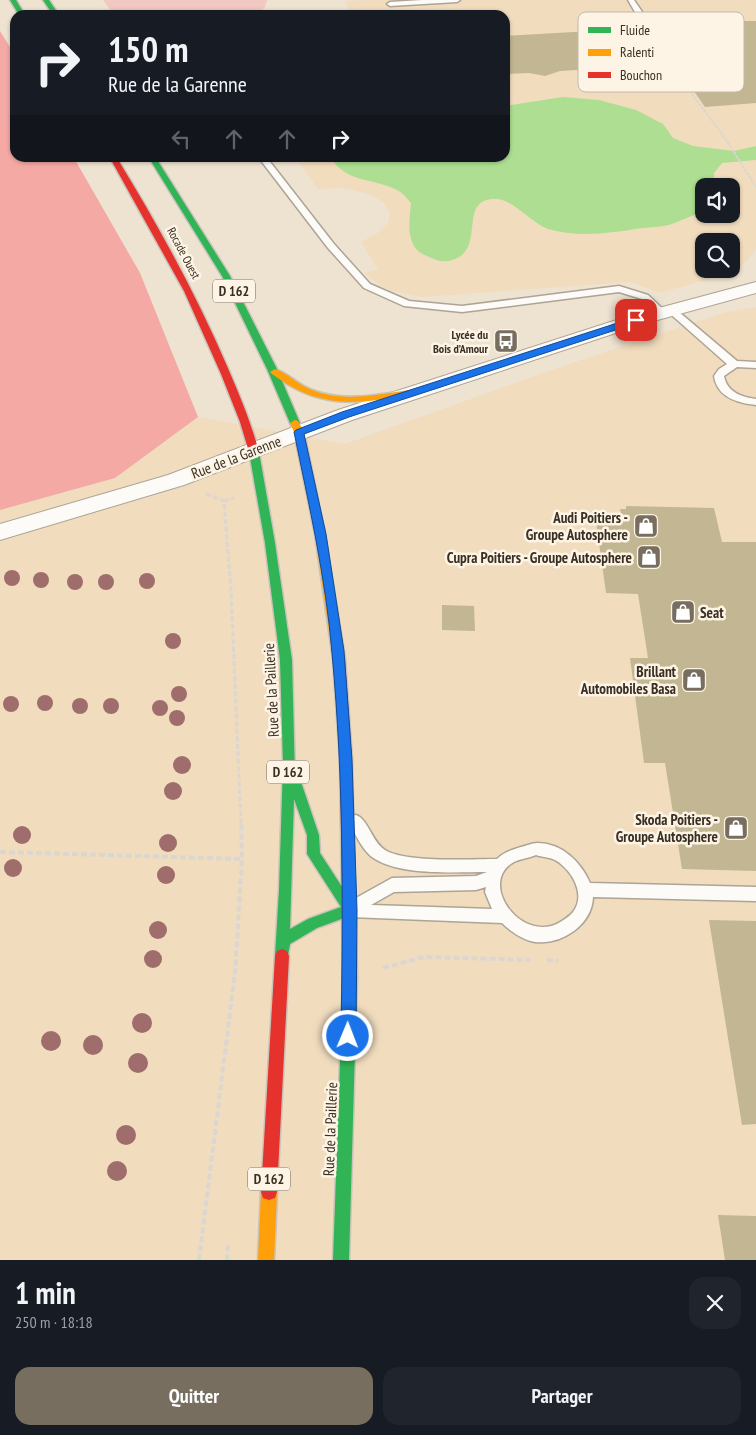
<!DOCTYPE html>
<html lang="fr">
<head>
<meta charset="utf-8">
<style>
  :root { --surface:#171b24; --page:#20242c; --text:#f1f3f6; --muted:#9ea1a6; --accent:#786e60 }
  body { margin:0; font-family:"PT Sans Narrow",sans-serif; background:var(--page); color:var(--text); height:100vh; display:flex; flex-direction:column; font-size:19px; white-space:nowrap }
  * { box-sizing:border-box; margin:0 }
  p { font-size:16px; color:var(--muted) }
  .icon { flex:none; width:28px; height:28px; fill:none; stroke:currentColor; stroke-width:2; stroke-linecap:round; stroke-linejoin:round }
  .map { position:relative; height:1260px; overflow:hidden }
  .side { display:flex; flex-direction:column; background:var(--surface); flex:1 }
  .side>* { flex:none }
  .guide { position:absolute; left:10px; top:10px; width:500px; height:152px; border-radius:15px; box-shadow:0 1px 4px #0004; background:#171b24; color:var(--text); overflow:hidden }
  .fabs { position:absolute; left:695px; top:178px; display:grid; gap:10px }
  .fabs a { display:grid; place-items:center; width:45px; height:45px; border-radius:10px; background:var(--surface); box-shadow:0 1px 4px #0004; font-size:25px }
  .pin { position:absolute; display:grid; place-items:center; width:42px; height:42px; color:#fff; margin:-21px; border-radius:10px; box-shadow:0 2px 8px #0006 }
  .me { position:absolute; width:55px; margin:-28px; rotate:1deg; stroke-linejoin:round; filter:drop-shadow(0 0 4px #0008) }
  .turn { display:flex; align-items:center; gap:18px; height:105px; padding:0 15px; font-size:22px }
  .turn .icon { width:65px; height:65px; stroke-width:2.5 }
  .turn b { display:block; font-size:35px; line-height:42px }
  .lanes { display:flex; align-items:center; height:48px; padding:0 15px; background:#0003; justify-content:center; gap:25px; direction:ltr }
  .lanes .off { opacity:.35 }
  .round { display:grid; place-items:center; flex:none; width:52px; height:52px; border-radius:15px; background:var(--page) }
  .summary { display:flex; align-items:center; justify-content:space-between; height:85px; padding:0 15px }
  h1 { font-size:30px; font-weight:700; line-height:38px }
  .primary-button { display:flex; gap:10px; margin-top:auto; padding:10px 15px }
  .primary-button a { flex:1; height:58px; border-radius:15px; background:var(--accent); color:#fff; font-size:20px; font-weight:700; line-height:58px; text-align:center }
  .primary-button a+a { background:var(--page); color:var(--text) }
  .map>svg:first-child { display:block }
  .built { fill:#f1dcbe; fill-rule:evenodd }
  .green { fill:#f1c9c2 }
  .forest { fill:#f4a9a5 }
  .water { fill:#adde91 }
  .building { fill:#c2b792 }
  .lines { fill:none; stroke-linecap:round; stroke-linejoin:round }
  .lane-casing { stroke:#ada496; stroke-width:3 }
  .street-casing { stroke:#ada496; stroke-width:2 }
  .fast-casing { stroke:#c9c3ba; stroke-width:3 }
  .slow-casing { stroke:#c9c3ba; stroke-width:3 }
  .jam-casing { stroke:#c9c3ba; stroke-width:3 }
  .path-far2 { stroke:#dad7d2; stroke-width:2; stroke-dasharray:3 1; stroke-linecap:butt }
  .path-far1 { stroke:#dad7d2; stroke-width:3; stroke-dasharray:5 2.5; stroke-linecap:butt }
  .path { stroke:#dad7d2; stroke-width:4; stroke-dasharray:6 3; stroke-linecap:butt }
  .lane { fill:#fcfbf8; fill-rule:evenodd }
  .street { fill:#fcfbf8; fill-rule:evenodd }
  .fast { fill:#30b455; fill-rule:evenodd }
  .slow { fill:#ff9f0a; fill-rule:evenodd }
  .jam { fill:#e5322d; fill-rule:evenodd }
  .tree { fill:#9e6d6c }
  .route { fill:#1a73e8; stroke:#114b97 }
  .labels { text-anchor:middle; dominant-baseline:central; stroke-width:5; stroke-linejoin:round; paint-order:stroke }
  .far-street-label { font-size:12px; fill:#393023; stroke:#fdf4e6 }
  .far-poi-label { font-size:12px; font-weight:bold; fill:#393023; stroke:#fdf4e6; text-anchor:end }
  .shield { fill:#fdf4e6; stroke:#746b5e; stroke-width:1 }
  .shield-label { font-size:14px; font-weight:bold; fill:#393023 }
  .street-label { font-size:15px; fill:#393023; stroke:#fdf4e6 }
  .poi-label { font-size:15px; font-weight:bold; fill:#393023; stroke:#fdf4e6; text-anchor:end }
  .key { fill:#fdf4e6; stroke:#c2b9ac; stroke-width:1 }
  .key-label { font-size:14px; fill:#393023 }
</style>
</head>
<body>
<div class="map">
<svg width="756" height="1260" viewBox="0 0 756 1260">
  <rect width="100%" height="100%" fill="#eee2d0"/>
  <!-- built -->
  <path class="built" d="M371 0H756V249L743 265 734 272 659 293 632 282 614 283 422 297 392 291 377 283 365 273 378 269 361 242 378 233 388 223 390 213 383 202 370 194 338 187 319 190 299 163 313 158H505V15H350L346 1ZM704 186H731V214H704ZM704 241H731V269H704Z
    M756 307V1260H0V510L115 478 198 417 345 444 569 364 723 313Z"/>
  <!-- green -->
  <path class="green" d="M103 0H267L265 7 257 15H114Z"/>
  <!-- forest -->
  <path class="forest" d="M0 31 15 55V158H74L140 273 198 417 115 478 0 510Z"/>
  <!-- water -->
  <path class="water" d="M563 97 599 100 636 110 663 124 673 138 693 146 734 151 756 146V160L722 163 714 173V186H704V212C692 215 683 220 672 224 663 227 652 227 642 228 611 233 579 238 548 229 531 223 513 199 496 199 457 198 486 247 455 259 448 262 441 262 434 259 425 255 417 253 413 244 407 232 410 216 411 203 407 198 402 192 397 190 376 179 348 182 334 162L337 158H505V106Z"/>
  <!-- building -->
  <path class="building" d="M714 21H756V103L705 107 675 64 560 71 545 76 529 73 505 74V36L696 25Z
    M626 506 714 508 722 542H756V871L682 869 665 763H644L630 658H648L638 594 606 593 596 521 623 522 620 509H626Z
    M442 605 474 606 475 631 442 630Z
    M709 920 756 921V1124L742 1125Z
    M718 1215 756 1216V1260H725Z"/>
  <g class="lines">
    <defs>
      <path id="lane" d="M422 0H460L457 2 390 6 387 4 390 2Z
        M628 0H634L649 22 648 24H642Z
        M259 158H267L334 244 370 284 409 301 462 306 619 286 648 295 666 312 664 314H658L642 299 619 292 462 312 404 306 364 288 328 248Z
        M670 306 673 307 737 361 756 362V368L737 367 724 376C727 392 741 397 756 399V405C737 403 717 397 714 376L719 369 727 364 667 311V307Z
        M356 815C368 819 372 842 385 850 406 863 472 859 497 859 504 852 512 850 521 847 526 846 532 843 537 843 562 843 581 862 590 883L756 887V901L593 897C592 925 562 945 535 942 523 940 510 931 502 923L350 917 345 915 343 910 347 903 392 878 476 876 487 872C456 872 403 876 375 859 363 852 355 834 349 821L351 817ZM536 855C542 857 549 857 555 860 571 869 587 894 573 912 570 916 566 918 562 921 523 947 476 883 514 862 520 859 529 858 536 855ZM486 887 485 892 492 909 371 905 394 892 476 890Z"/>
      <path id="street" d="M756 282V293L643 324 352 420 184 485 0 540V524L168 475 338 410 629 316Z"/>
      <path id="fast" d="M10 0H16L25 15H19Z
        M43 0H49L59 15H53Z
        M149 158H156L230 276 277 369 300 423 298 425H292L290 423 267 369 222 276Z
        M254 449 259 452 275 543 292 660 295 777 299 778 301 782 319 835 320 853 357 910 355 914 317 928 290 944 287 961 282 963 277 961 275 956 279 890 283 764 280 660 265 543 249 452ZM294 799 307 835V854L341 907 308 919 290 929Z
        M350 971 355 973 357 978 349 1260H333L343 978 345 973Z"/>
      <path id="slow" d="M275 369C288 373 298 385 312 390 344 403 382 394 415 389L420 392 415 395C357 403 322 411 272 374L270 372Z
        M295 420 298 421 304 432 325 534 345 659 343 662H335L333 659 315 534 294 432 290 423Z
        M269 1184 275 1186 277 1192 274 1260H258L261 1192 263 1186Z"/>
      <path id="jam" d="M110 158H117C158 225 196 294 227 366 239 394 251 422 259 452L257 454 254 455 249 452 240 422 221 374 184 291Z
        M339 655 343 656 345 659 352 760 357 978 355 983 350 985 345 983 343 978 340 760 333 659 335 656Z
        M282 949 287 951 289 956 277 1192 275 1198 269 1200 263 1198 261 1192 275 956 277 951Z"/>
    </defs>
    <!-- lane casing -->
    <use href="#lane" class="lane-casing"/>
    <!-- street casing -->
    <use href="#street" class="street-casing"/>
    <!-- fast casing -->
    <use href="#fast" class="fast-casing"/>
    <!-- slow casing -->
    <use href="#slow" class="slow-casing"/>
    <!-- jam casing -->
    <use href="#jam" class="jam-casing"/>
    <!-- path-far2 -->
    <path class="path-far2" d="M670 65 723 135 756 187"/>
    <!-- path-far1 -->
    <path class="path-far1" d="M206 494 224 501 231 591 241 825
      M224 501 234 498"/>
    <!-- path -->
    <path class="path" d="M0 852 242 859
      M547 960 558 961
      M383 968 424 957 531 960
      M199 1260 235 973 242 859 241 823
      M227 1260 228 1245"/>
    <!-- lane -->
    <use href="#lane" class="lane"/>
    <!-- street -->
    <use href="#street" class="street"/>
    <!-- fast -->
    <use href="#fast" class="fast"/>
    <!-- slow -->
    <use href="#slow" class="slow"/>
    <!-- jam -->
    <use href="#jam" class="jam"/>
  </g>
  <!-- trees -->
  <g class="tree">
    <circle cx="12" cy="578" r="8"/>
    <circle cx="41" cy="580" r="8"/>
    <circle cx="147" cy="581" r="8"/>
    <circle cx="75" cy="582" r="8"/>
    <circle cx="106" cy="582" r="8"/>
    <circle cx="173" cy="641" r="8"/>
    <circle cx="179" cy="694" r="8"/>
    <circle cx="45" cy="703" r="8"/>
    <circle cx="11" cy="704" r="8"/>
    <circle cx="80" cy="706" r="8"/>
    <circle cx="111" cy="706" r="8"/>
    <circle cx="160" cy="708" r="8"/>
    <circle cx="177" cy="718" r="8"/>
    <circle cx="182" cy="765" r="9"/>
    <circle cx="173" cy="791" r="9"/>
    <circle cx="22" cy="835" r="9"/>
    <circle cx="168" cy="843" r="9"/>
    <circle cx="13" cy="868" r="9"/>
    <circle cx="166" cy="875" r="9"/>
    <circle cx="158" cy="930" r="9"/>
    <circle cx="153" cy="959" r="9"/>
    <circle cx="142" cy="1023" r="10"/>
    <circle cx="51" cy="1041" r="10"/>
    <circle cx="93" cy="1045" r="10"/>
    <circle cx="138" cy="1063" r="10"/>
    <circle cx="126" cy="1135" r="10"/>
    <circle cx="117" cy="1171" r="10"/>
  </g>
  <!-- route -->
  <path class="route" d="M636 317 641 320 640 322 349 417 304 434 326 534 344 651 352 760 357 910 356 1036 354 1041 348 1043 343 1041 341 1036C343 908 344 780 332 653 326 579 309 505 294 432L296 430 342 412Z"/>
  <!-- icons -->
  <defs>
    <symbol id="bus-square" viewBox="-11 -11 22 22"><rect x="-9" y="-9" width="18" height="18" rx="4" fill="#786e60" stroke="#fdf4e6"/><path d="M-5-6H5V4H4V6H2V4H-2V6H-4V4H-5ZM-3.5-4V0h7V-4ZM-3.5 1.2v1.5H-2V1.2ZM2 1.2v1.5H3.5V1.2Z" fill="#fff"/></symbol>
    <symbol id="shop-square" viewBox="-11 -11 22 22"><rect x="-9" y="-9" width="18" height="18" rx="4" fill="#786e60" stroke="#fdf4e6"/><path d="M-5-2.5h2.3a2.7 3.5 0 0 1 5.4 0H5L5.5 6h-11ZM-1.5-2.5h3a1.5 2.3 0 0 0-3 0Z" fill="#fff"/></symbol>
  </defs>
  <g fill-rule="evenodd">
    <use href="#bus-square" x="492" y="327" width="28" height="28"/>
    <use href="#shop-square" x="632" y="512" width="28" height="28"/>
    <use href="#shop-square" x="635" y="543" width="28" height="28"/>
    <use href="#shop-square" x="669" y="598" width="28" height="28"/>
    <use href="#shop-square" x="680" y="666" width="28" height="28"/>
    <use href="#shop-square" x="722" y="814" width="28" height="28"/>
  </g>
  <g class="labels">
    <!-- far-street labels -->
    <g class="far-street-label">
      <text transform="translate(184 253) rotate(62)">Rocade Ouest</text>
    </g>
    <!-- far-poi labels -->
    <g class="far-poi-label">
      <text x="488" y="334">Lycée du<tspan x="488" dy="14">Bois d’Amour</tspan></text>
    </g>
    <!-- shield labels -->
    <g class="shield">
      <rect x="213" y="279.5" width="42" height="23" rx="4"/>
      <rect x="267" y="760.5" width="42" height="23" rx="4"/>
      <rect x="248" y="1167.5" width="42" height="23" rx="4"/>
    </g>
    <g class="shield-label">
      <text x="234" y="291">D 162</text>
      <text x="288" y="772">D 162</text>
      <text x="269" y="1179">D 162</text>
    </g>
    <!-- street labels -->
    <g class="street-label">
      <text transform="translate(236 457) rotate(-21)">Rue de la Garenne</text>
      <text transform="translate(271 690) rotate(-93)">Rue de la Paillerie</text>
      <text transform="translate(330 1129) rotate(-88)">Rue de la Paillerie</text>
    </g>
    <!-- poi labels -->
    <g class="poi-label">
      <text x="628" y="517">Audi Poitiers -<tspan x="628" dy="17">Groupe Autosphere</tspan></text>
      <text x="632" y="557">Cupra Poitiers - Groupe Autosphere</text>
      <text x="700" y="612" text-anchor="start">Seat</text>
      <text x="676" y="671">Brillant<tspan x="676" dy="17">Automobiles Basa</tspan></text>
      <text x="718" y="819">Skoda Poitiers -<tspan x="718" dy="17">Groupe Autosphere</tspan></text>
    </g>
  </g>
  <!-- legend -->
  <rect x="578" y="12" width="166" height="80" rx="8" class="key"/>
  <rect x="588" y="27" width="23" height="6" fill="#30b455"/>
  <rect x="588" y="49" width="23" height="7" fill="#ff9f0a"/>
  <rect x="588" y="72" width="23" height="6" fill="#e5322d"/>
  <g class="key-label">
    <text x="620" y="35">Fluide</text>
    <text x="620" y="57">Ralenti</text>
    <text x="620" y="80">Bouchon</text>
  </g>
</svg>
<div class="fabs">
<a><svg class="icon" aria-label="sound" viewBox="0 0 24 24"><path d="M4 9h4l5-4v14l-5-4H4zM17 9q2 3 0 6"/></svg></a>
<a><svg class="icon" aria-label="search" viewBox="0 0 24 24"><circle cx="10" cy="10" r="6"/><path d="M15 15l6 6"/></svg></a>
</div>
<div class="pin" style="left:636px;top:320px;background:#d93025"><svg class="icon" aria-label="arrive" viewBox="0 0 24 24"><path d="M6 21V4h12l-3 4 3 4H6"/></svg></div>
<svg class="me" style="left:348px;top:1036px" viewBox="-20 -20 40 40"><circle r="17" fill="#1a73e8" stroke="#fff" stroke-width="3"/><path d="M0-11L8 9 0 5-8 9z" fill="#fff"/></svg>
<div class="guide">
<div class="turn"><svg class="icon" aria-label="right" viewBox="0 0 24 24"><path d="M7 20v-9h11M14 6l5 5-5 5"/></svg><div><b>150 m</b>Rue de la Garenne</div></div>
<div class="lanes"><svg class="icon off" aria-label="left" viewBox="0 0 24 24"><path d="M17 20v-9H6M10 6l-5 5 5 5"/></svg><svg class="icon off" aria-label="ahead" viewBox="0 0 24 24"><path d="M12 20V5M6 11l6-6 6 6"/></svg><svg class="icon off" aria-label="ahead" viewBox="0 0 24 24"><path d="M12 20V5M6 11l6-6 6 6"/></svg><svg class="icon" aria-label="right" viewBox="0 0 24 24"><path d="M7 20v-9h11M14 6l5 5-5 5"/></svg></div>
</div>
</div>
<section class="side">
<div class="summary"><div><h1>1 min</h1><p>250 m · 18:18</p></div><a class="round"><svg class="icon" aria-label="close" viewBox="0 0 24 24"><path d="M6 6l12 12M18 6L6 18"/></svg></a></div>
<div class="primary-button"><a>Quitter</a><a>Partager</a></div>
</section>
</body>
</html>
